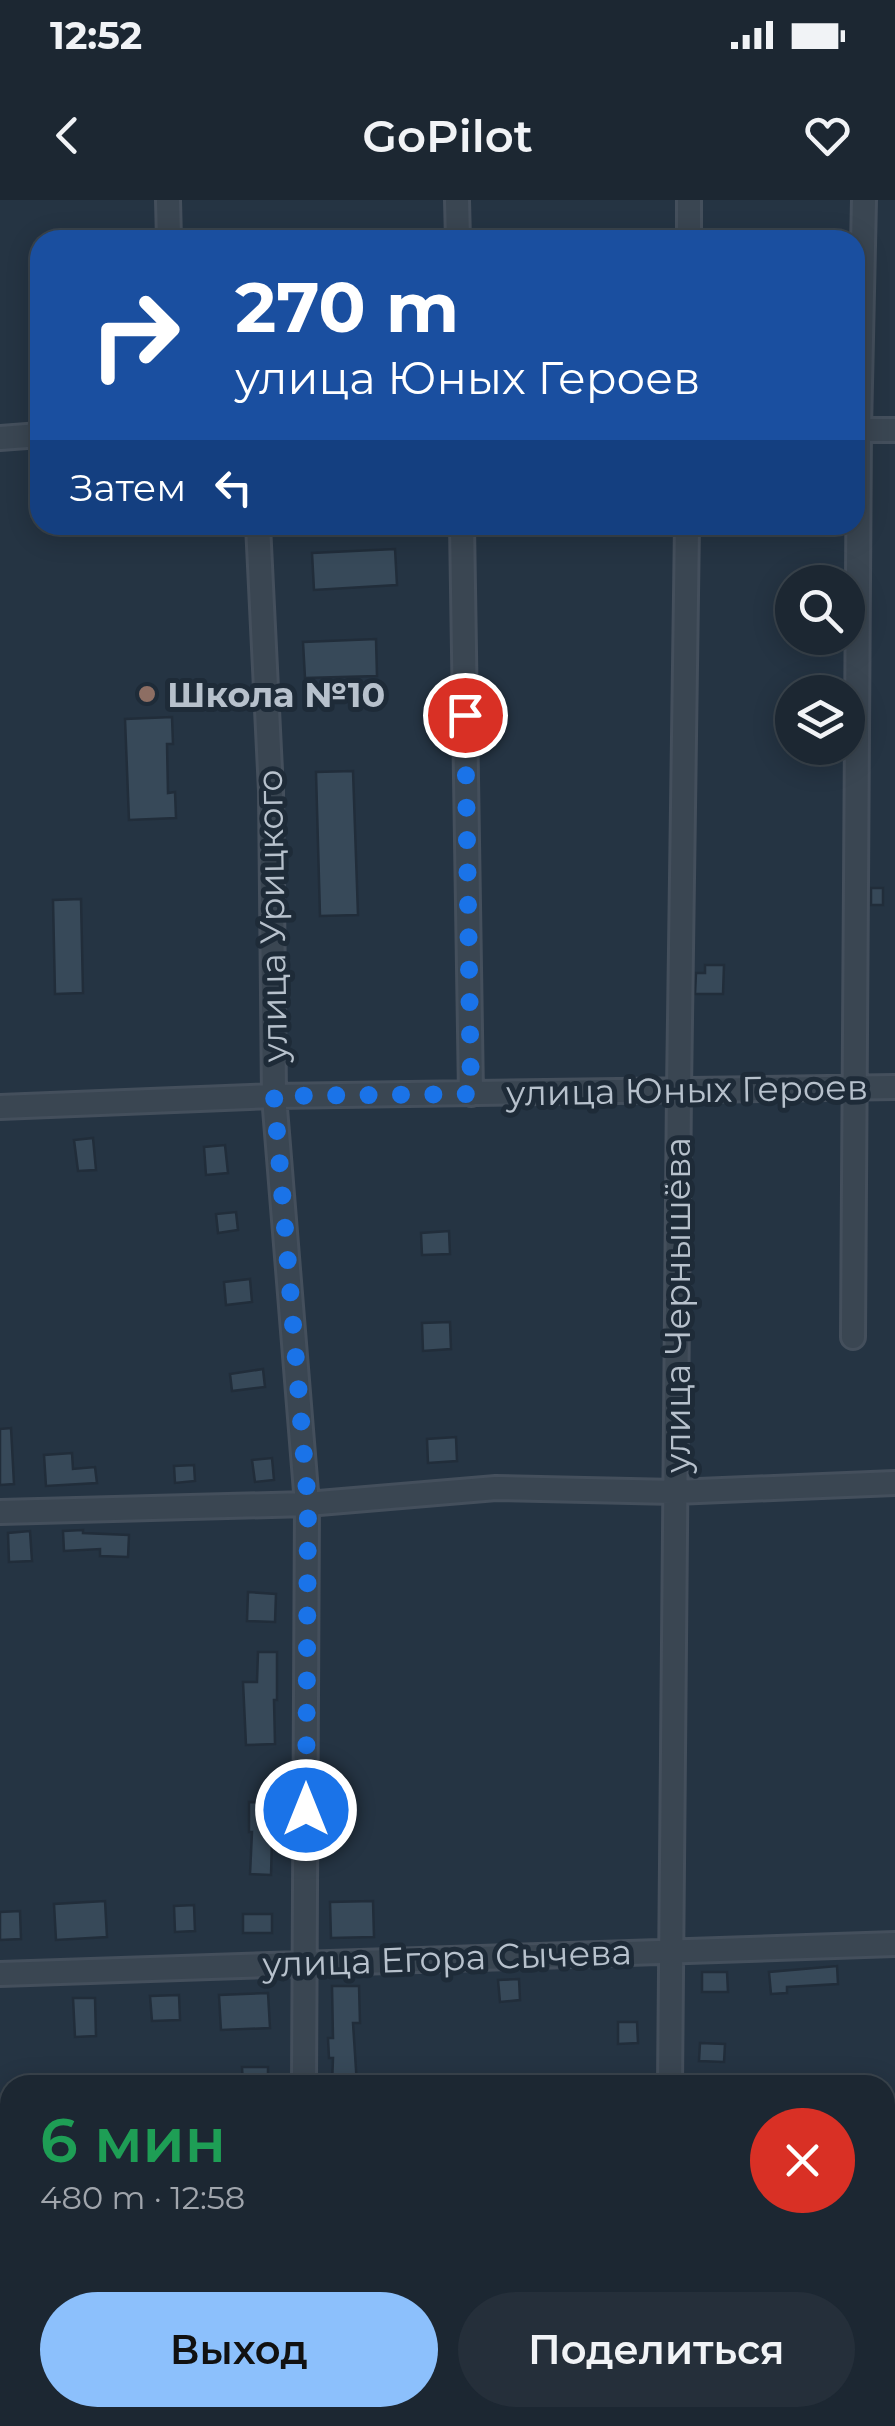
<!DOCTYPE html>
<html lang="ru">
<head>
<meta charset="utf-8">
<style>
  :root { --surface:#1c2732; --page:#252f3a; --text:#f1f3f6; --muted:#a0a5ac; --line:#3a444d; --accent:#8cc0fc }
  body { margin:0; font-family:Montserrat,sans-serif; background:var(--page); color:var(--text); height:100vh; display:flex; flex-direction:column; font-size:38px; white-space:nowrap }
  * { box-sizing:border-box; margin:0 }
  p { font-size:32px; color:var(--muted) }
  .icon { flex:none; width:55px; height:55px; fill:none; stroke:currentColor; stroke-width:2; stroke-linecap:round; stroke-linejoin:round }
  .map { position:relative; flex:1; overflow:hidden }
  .details { position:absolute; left:0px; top:1875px; width:895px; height:352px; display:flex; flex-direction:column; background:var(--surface); border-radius:30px 30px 0 0; box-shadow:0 5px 25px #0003,0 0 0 2px var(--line) }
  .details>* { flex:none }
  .top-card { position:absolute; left:30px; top:30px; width:835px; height:305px; border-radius:30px; box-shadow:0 5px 25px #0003,0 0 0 2px var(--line); background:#1a4fa0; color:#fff; overflow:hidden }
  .tools { position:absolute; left:775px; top:365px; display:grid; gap:20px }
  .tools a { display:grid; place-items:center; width:90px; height:90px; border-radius:50%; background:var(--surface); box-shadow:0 5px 25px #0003,0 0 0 2px var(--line); font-size:50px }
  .pin { position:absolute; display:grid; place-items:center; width:85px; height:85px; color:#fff; margin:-42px; border:5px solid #fff; border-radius:50%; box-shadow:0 2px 10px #0007 }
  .me { position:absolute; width:110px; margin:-55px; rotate:0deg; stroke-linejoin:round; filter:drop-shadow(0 0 8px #0008) }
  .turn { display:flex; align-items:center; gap:35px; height:210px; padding:0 40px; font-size:45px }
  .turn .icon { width:130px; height:130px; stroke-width:2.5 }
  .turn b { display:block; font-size:70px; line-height:85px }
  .then { display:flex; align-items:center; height:95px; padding:0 40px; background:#0003; gap:20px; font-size:38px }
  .round { display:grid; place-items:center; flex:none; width:105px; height:105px; border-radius:52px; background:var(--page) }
  .overview { display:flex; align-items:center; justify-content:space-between; height:170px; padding:0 40px }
  h1 { font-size:60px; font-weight:600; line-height:75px; color:#1e9e55 }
  .primary-button { display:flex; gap:20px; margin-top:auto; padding:20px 40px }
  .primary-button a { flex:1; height:115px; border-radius:60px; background:var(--accent); color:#111; font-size:40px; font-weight:600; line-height:115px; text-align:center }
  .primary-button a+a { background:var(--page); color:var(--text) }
  .status { display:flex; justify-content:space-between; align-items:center; height:70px; padding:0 50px; background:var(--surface); direction:ltr }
  .status svg { height:28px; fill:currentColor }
  header { display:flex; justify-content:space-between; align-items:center; height:130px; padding:0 40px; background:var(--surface); font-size:45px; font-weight:600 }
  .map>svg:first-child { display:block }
  .building { fill:#374959; stroke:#212d3a; stroke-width:2.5 }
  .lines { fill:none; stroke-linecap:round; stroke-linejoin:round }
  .minor-casing { stroke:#444f5c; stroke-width:28 }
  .minor { stroke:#3a4652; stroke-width:22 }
  .route { stroke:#1a73e8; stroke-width:18; stroke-dasharray:0 32.4 }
  .education-dot { fill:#8d6e63; stroke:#1e2b38; stroke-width:4 }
  .labels { text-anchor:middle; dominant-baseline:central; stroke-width:10; stroke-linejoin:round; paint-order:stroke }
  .poi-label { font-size:35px; font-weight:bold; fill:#b7c1cc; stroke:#1e2b38; text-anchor:start }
  .street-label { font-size:35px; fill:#b7c1cc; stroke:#1e2b38 }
</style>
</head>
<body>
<div class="status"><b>12:52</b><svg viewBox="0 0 49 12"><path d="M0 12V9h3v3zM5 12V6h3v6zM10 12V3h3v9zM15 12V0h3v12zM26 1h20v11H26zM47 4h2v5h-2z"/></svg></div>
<header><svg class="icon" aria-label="back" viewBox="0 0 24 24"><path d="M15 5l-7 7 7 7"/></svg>GoPilot<svg class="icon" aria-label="heart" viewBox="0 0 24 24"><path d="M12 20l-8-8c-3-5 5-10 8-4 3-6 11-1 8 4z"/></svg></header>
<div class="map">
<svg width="895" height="2226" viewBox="0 0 895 2226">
  <rect width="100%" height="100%" fill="#253443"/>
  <!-- building -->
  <path class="building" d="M395 349 397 385 314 390 312 353Z
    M376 439 377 476 305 478 303 442Z
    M172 517 173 544H167L168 593 175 592 176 618 129 620 125 519Z
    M353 571 358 715 320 716 316 572Z
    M871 688H883V705H871Z
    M81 699 83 793 55 794 53 700Z
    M705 765H724L723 794H695L696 773H705Z
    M93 938 96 970 78 971 74 940Z
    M225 945 228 973 206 975 204 947Z
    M236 1012 238 1030 218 1033 216 1014Z
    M449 1031 450 1054 422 1055 421 1033Z
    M250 1079 252 1102 226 1105 224 1082Z
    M450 1122 451 1149 423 1151 422 1123Z
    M263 1169 265 1187 232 1191 230 1174Z
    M11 1228 14 1284 0 1285V1229Z
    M456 1237 457 1261 428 1263 427 1239Z
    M72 1253 73 1269 95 1267 97 1283 46 1286 44 1255Z
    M272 1258 274 1280 255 1282 252 1260Z
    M194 1265 195 1281 175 1283 174 1266Z
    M83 1330V1333L129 1335 128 1357 100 1356V1349L64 1351 63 1331Z
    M30 1331 32 1361 9 1362 8 1333Z
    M248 1392 276 1394 275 1422 247 1421Z
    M258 1452H277V1500H274L275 1544 246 1545 243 1482H257Z
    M249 1602 273 1603 271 1675 250 1674 252 1632H249Z
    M105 1701 107 1737 56 1740 54 1704Z
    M373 1701 374 1737 331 1738 330 1702Z
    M194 1705 195 1731 175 1732 174 1706Z
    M20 1711 21 1739 0 1740V1712Z
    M243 1714H272V1733H243Z
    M837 1766 838 1784 787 1787V1793L771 1794 769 1772Z
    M702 1772H727L728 1792H702Z
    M519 1779 520 1800 500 1802 498 1780Z
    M332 1786H359L360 1823H353L357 1885H332L333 1858H329L328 1838H333Z
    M268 1793 270 1828 221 1830 219 1795Z
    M179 1795 180 1820 152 1821 150 1796Z
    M73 1798H95L96 1836 75 1837Z
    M618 1822H637L638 1843 618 1844Z
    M700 1843 725 1844 724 1862 699 1861Z
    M242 1867H268V1885H243Z"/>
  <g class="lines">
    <defs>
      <path id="minor" d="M168 0 169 40
        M457 0 458 40
        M689 40V0
        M855 230H895
        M0 238 40 235
        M258 325 271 591 274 896 307 1304 304 1885
        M462 325 471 894
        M0 907 274 896 895 887
        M853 1137 859 230 864 0
        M0 1312 307 1304 496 1288 675 1292 895 1283
        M0 1774 895 1744
        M670 1885 679 890 687 325
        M298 2226V2218
        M668 2226V2218"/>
    </defs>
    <!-- minor casing -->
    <use href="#minor" class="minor-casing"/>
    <!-- minor -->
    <use href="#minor" class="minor"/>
  </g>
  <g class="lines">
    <!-- route -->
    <path class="route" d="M306 1610 308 1304 274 896 471 894 465 515"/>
  </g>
  <!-- markers -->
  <circle class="education-dot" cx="147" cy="494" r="10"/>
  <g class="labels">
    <!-- poi labels -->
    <g class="poi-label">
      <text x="167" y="494">Школа №10</text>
    </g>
    <!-- street labels -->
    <g class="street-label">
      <text transform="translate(272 716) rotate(-91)">улица Урицкого</text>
      <text transform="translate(687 890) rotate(-1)">улица Юных Героев</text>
      <text transform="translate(677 1105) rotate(-90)">улица Чернышёва</text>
      <text transform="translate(447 1758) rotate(-2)">улица Егора Сычева</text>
    </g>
  </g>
</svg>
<div class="tools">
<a><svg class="icon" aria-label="search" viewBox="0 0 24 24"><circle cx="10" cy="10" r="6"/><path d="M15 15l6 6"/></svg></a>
<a><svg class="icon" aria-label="layers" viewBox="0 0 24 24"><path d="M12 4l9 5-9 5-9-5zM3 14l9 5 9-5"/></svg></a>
</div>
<div class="pin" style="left:465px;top:515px;background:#d93025"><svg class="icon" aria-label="arrive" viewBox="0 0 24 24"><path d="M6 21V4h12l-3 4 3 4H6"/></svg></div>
<svg class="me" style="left:306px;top:1610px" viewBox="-20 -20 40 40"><circle r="17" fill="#1a73e8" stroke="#fff" stroke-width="3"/><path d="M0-11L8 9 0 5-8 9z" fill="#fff"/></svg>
<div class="top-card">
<div class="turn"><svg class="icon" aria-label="right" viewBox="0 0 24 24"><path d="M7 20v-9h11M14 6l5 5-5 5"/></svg><div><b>270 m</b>улица Юных Героев</div></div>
<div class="then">Затем<svg class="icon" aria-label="left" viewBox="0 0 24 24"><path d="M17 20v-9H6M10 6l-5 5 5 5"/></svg></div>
</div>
<section class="details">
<div class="overview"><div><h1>6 мин</h1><p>480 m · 12:58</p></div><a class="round" style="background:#d93025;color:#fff"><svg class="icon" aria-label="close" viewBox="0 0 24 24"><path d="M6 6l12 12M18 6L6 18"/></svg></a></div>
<div class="primary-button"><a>Выход</a><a>Поделиться</a></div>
</section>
</div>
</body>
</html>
